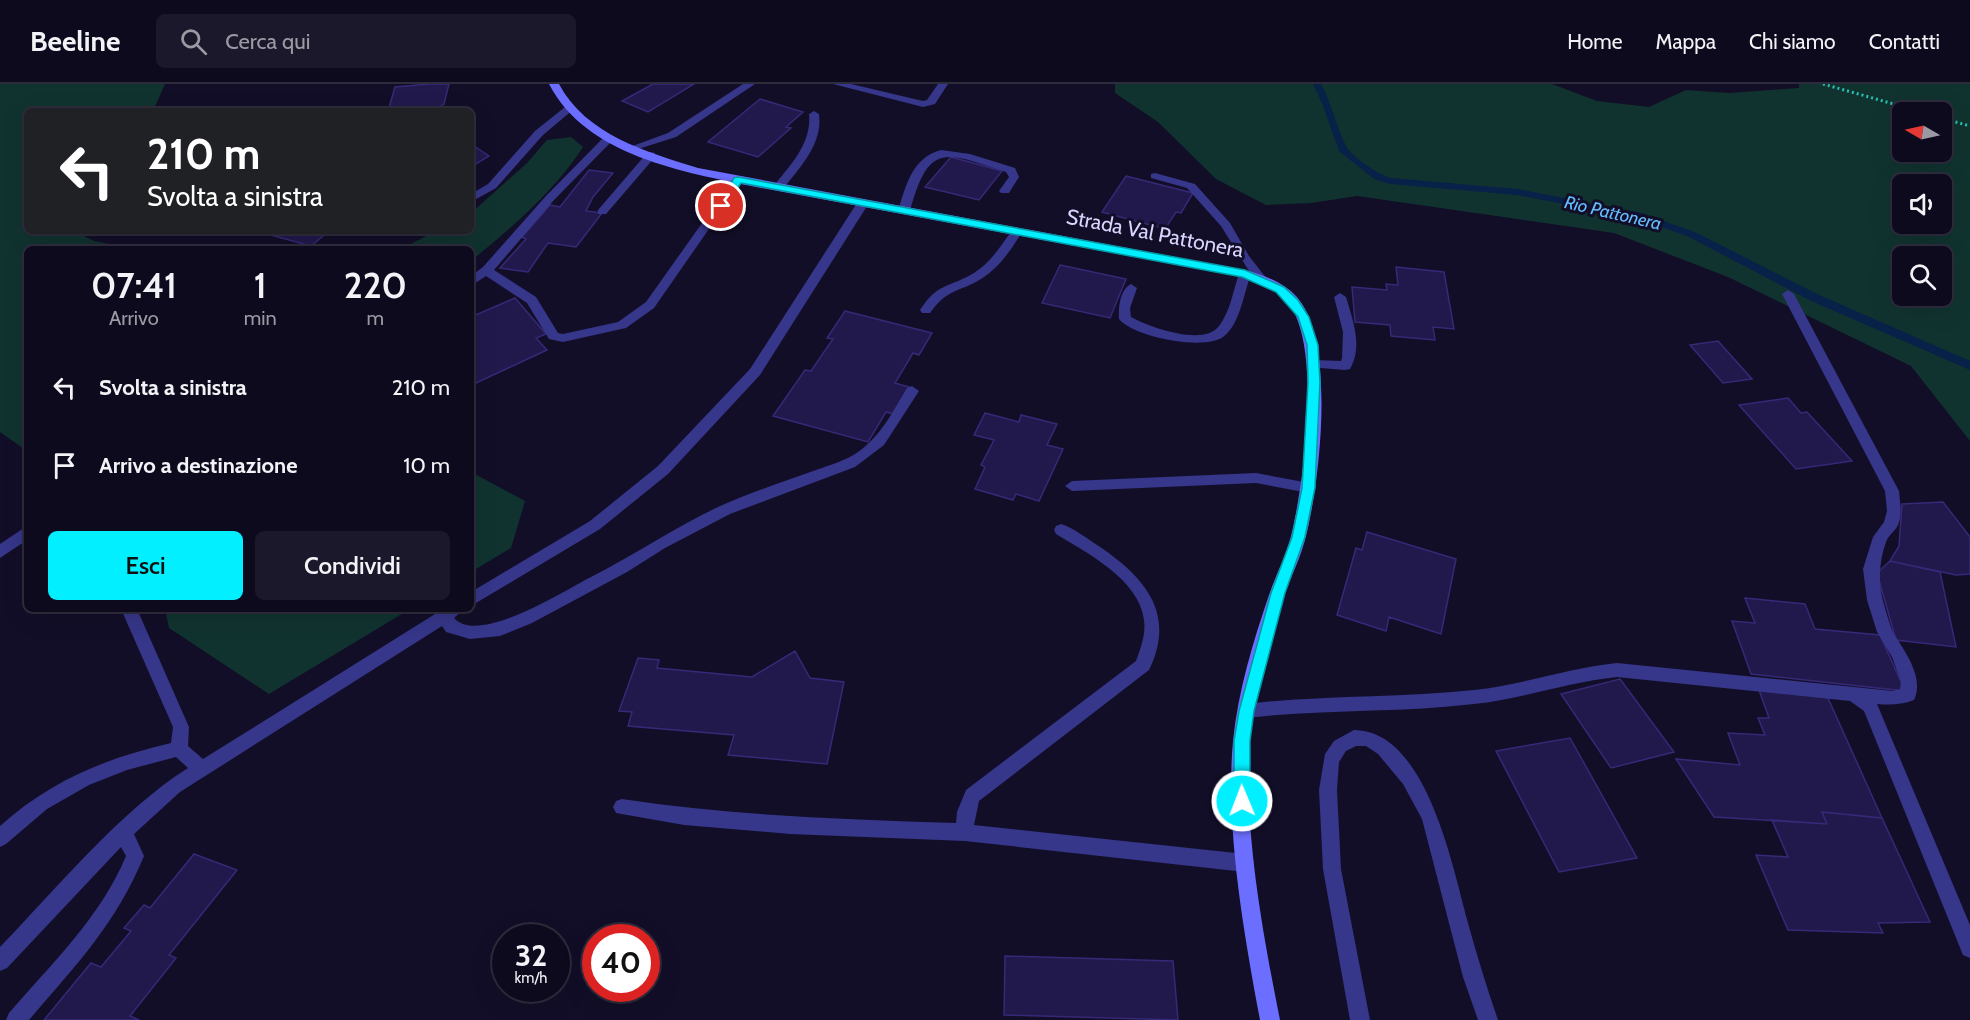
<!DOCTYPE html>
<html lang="it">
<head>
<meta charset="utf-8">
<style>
  :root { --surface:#0e0a1e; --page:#1c182b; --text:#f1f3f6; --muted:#9b9aa4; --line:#2e2b3c; --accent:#01efff }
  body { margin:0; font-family:Cabin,sans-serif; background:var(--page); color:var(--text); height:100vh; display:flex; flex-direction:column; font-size:22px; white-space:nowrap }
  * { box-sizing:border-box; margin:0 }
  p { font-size:20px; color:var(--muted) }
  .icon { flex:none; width:33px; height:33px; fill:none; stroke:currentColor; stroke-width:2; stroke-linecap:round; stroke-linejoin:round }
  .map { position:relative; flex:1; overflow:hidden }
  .drawer { position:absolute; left:24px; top:162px; width:450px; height:366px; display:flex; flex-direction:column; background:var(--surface); border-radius:9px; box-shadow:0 6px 24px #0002,0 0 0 2px var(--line) }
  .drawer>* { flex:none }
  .top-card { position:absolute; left:24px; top:24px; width:450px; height:126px; border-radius:9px; box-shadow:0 6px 24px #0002,0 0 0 2px var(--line); background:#202124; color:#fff; overflow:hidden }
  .needle { width:39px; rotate:279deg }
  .tools { position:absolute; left:1892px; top:18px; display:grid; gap:12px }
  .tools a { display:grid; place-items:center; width:60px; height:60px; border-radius:9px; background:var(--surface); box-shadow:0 6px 24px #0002,0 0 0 2px var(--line); font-size:30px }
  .speed { position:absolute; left:492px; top:840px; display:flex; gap:12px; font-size:30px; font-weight:700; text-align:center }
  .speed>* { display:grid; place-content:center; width:78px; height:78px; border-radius:50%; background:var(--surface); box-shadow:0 6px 24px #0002,0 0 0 2px var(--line); line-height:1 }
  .speed small { font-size:15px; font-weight:400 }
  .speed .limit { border:9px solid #d22; background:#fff; color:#111 }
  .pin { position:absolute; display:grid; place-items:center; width:51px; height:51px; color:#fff; margin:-26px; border:3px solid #fff; border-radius:50%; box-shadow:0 2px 6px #0007 }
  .me { position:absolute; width:66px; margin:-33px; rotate:359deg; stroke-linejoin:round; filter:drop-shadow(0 0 4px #0008) }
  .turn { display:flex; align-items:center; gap:21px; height:126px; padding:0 24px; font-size:27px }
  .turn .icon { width:78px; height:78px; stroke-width:2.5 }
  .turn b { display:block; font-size:42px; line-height:51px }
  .eta { display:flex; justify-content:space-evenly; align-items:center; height:102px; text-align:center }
  .eta b { font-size:36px; font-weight:600; line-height:42px }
  .cta { display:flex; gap:12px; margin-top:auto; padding:12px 24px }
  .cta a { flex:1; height:69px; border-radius:9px; background:var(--accent); color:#111; font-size:24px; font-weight:600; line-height:69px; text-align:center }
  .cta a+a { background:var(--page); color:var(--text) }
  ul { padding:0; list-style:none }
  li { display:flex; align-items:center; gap:18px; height:78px; padding:0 24px }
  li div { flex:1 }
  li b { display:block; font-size:22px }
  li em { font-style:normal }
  header { display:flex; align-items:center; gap:36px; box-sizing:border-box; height:84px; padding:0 30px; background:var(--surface); border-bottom:2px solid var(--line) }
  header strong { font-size:28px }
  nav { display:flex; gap:33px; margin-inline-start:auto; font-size:21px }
  .search { width:420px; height:54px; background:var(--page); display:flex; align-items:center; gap:15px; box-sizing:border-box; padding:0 21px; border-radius:9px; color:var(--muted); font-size:22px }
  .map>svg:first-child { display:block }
  .green { fill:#113330; fill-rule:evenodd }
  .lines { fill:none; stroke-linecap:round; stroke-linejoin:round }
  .stream { fill:#072149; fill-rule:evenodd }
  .building { fill:#21194b; stroke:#362978; stroke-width:1.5 }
  .path { stroke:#27c1b2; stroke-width:3; stroke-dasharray:2 3; stroke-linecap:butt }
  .lane { fill:#36368a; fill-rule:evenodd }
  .secondary { fill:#6c6eff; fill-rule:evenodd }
  .route { fill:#01efff; stroke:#019ba6; stroke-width:1.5 }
  .labels { text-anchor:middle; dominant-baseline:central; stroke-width:6; stroke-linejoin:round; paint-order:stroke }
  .far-water-label { font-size:18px; font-style:italic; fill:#63bdff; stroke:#120e28 }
  .street-label { font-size:21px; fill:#d9d5ff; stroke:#120e28 }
</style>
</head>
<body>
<header>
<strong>Beeline</strong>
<div class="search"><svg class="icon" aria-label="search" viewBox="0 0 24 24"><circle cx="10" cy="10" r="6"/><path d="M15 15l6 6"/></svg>Cerca qui</div>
<nav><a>Home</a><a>Mappa</a><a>Chi siamo</a><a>Contatti</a></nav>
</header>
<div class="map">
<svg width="1970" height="936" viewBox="0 0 1970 936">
  <rect width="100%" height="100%" fill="#120e28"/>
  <!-- green -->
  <path class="green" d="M0 0H165L153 27H27V147H74L94 157 136 165H27V367L0 348Z
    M1115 0H1552L1597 17 1649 23 1686 6 1729 9 1799 4V0H1970V357L1911 282 1728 193 1614 149 1357 112 1311 119 1266 121 1216 95 1158 38 1115 9ZM1902 28H1941V68H1902ZM1902 100H1941V140H1902ZM1902 172H1941V212H1902Z
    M571 53 583 63C555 107 511 144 471 177V165H401L436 147H471V129L527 79 547 56Z
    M471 388 525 417 511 464 471 488Z
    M165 525H410L269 610 169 544Z"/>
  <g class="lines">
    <!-- stream -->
    <path class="stream" d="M1313 0H1321C1332 20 1336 42 1346 62 1351 72 1379 91 1391 94L1517 105 1642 129 1697 149 1817 210 1970 277V286L1809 216 1689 153 1636 134 1517 111 1390 100 1374 95 1339 67 1322 19Z"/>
  </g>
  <!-- building -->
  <path class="building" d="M429 0H449L444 20 438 24 388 27 395 3Z
    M653 0H694L648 28 622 17Z
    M760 15 803 28 786 43 791 44 758 73 708 58Z
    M471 60 489 72 471 83Z
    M951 73 1002 87 979 116 925 103Z
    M589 86 613 89 593 113 586 127 602 129 576 163 548 159 528 188 500 184 526 155 522 153 550 121 560 123Z
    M1126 92 1193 109 1181 129 1176 128 1165 145 1102 128Z
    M256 147H329L311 162Z
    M1060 181 1126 195 1110 234 1042 219Z
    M1396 183 1444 188 1454 245 1433 243 1435 256 1391 252 1390 241 1355 238 1352 203 1387 206 1386 200 1398 201Z
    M515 214 546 250 536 254 547 266 476 299 471 293V233Z
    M845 227 932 249 919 271 913 269 895 299 909 303 893 330 886 328 868 358 773 332 805 286 811 287 833 255 827 254Z
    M1718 257 1752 295 1723 299 1690 261Z
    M1788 314 1801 329 1807 328 1852 377 1796 385 1739 321Z
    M985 329 1019 338 1021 331 1057 340 1047 361 1063 365 1039 417 1016 410 1013 416 975 405 985 383 981 381 994 356 974 351Z
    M1943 418 1970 453V490L1956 491 1890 477 1899 462 1902 420Z
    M1367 448 1456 475 1441 550 1389 533 1386 547 1337 531 1356 464 1362 466Z
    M1890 477 1940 488 1956 563 1896 556 1877 489Z
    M1745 514 1805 520 1815 545 1880 551 1905 607 1751 590 1732 537 1755 539Z
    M795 567 810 594 844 598 827 680 728 671 734 651 628 642 632 628 619 627 638 574 659 576 657 584 752 593Z
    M1620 595 1674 668 1611 684 1561 610Z
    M1759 606 1827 612 1882 734 1822 728 1827 740 1714 733 1676 675 1740 681 1728 649 1765 651 1758 634H1769Z
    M1570 654 1637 774 1559 788 1496 667Z
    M1822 728 1882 734 1930 838 1878 839 1883 849 1788 846 1756 771 1788 773 1772 736 1827 740Z
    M194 770 237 786 169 871 176 874 130 932 139 936H44L91 879 101 883 131 847 124 844 144 821 150 824Z
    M1005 872 1173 877 1178 936 1004 931Z"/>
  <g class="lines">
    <!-- path -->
    <path class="path" d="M1823 0 1922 28
      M1941 34 1970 42"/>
    <!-- lane -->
    <path class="lane" d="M743 0H755L676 53 632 67 627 64 668 49Z
      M833 0H851L923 17 927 16 938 0H948L935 20 923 23Z
      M565 23 574 25 543 51 496 104 471 118V110L488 100 535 47Z
      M814 27 819 30C823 60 800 83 783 105H775L773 103C790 81 812 60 809 30Z
      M609 51 613 52V56L554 116 494 186 536 213 558 249 563 250 618 238 646 218 734 94 743 96 654 224 626 244 563 258 549 255 527 219 486 192 471 202V192L483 183 546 112 605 52Z
      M941 66 970 70 1015 84 1019 93 1009 109H1001L999 107 1009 93 1006 88C946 69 929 56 910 127L908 129H900L898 127C906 101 912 74 941 66Z
      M651 68 655 69V73L606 130H598V126L647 69Z
      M1155 89 1195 100 1230 139 1249 172 1267 195 1265 198H1257L1251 190C1244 208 1240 241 1223 253 1203 267 1134 253 1119 235 1118 224 1120 205 1131 200L1137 204 1130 224 1131 233C1149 243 1204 263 1219 242 1230 228 1233 207 1239 190L1241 187H1249L1221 142 1187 104 1151 94V90Z
      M863 116 869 119 760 291 668 390 600 445 471 522V508L590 437 658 382 750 285 857 119Z
      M1016 145 1022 148C1011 166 999 184 981 195 958 209 948 204 930 229H922L920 226C938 198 949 204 974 189 991 178 1001 162 1012 146Z
      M1788 206 1794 210 1899 407C1900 419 1903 432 1897 443 1893 449 1888 452 1886 458 1879 478 1878 497 1883 517 1886 527 1889 539 1893 548 1904 567 1925 593 1914 616 1901 621 1890 621 1877 620L1970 841V874L1963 871 1864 627 1850 617 1617 593C1568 598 1522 615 1474 620 1398 629 1322 625 1246 634L1240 632 1238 627 1240 622 1246 620C1322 611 1398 614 1474 606 1522 601 1568 584 1617 579L1893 607 1900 605 1901 598 1892 573 1877 548 1867 516 1863 485 1873 453 1884 438 1887 427 1885 407 1782 210Z
      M1340 209 1346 213C1353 237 1363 262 1350 285L1345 286 1308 283 1307 280 1313 276 1341 277 1342 274 1343 248 1334 213Z
      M912 302 919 307 884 361 855 383 730 430 665 464 627 488 532 539 500 552 470 555 446 548 442 542 180 708 134 750 144 772C116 840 76 881 29 936H6L9 929C52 879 100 834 126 772L121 763 7 884 0 887V863C56 805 121 726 188 684L176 673 127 686 89 701 47 725 6 760 0 763V742C50 697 106 674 171 659L173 643 121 525H137L189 643 188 662 203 675 443 525H464L454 534C479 562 565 506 591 493 634 471 674 444 718 423 750 408 784 398 816 386 830 381 845 377 858 368 881 352 893 327 907 304Z
      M1256 389 1309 399 1316 404 1309 409 1256 399 1072 407 1065 402 1072 397Z
      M1061 440C1074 444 1086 454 1097 461 1144 492 1177 529 1149 586L979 717 974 741 1245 770 1251 773 1254 779 1251 785 1245 788 965 757 790 750 684 741 616 729 613 723 616 717 622 715C733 732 844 735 956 739L957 728 966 706 1136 577C1141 563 1146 550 1144 536 1139 495 1087 469 1056 450L1054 446 1056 442Z
      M27 442V456L0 474V460Z
      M1354 646C1427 646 1453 785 1468 839 1477 872 1487 904 1498 936H1478L1463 893 1422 735 1403 700 1378 670 1366 662H1356L1346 667 1339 678 1337 706 1341 785 1370 936H1350L1323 785 1319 706 1325 670 1334 657Z"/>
    <!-- secondary -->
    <path class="secondary" d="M549 0H559C586 51 647 68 698 84L1245 186C1264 191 1288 200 1300 217 1335 264 1320 396 1306 452 1301 473 1291 492 1284 512 1269 559 1255 608 1250 657 1243 745 1263 850 1280 936H1260C1244 850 1225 744 1233 657 1238 607 1253 558 1269 511 1276 491 1286 472 1291 452 1304 400 1322 264 1289 220 1279 206 1259 199 1243 193L756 103C684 88 586 72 549 0Z"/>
  </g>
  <!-- route -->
  <path class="route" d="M738 93 1245 186 1284 203 1298 216 1309 233 1318 261 1320 298 1315 404 1305 453 1285 509 1254 627 1250 657V717L1248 722 1242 725 1236 722 1234 717V657L1239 627 1271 509 1292 453 1302 404 1308 298 1307 261 1298 233 1276 208 1242 193 741 99 725 124H718L716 122 734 94Z"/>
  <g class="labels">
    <!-- far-water labels -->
    <g class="far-water-label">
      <text transform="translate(1613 129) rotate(13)">Rio Pattonera</text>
    </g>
    <!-- street labels -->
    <g class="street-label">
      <text transform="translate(1155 149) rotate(11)">Strada Val Pattonera</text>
    </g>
  </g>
</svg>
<div class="tools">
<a><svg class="needle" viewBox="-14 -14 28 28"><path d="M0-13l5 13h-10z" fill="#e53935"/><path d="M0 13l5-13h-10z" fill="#9b9aa4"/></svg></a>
<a><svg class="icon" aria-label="sound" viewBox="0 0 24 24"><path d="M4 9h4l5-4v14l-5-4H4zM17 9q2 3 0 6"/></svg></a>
<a><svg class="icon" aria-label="search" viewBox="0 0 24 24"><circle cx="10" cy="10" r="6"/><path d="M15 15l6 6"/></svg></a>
</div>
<div class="speed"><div>32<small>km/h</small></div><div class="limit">40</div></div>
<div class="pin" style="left:721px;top:122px;background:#d93025"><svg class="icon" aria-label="arrive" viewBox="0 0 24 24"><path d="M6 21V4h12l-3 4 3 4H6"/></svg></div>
<svg class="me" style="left:1242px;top:717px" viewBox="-20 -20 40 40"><circle r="17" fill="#01efff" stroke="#fff" stroke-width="3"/><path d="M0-11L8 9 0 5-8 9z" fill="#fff"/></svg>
<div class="top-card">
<div class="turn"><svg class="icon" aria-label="left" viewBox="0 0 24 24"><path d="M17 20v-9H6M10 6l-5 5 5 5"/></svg><div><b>210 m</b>Svolta a sinistra</div></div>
</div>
<section class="drawer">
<div class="eta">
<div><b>07:41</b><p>Arrivo</p></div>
<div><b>1</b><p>min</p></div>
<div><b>220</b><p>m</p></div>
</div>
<ul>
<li><svg class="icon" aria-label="left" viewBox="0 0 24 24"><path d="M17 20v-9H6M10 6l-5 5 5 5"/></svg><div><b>Svolta a sinistra</b></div><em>210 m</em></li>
<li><svg class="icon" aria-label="arrive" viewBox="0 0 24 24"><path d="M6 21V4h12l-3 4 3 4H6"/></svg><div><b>Arrivo a destinazione</b></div><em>10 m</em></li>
</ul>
<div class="cta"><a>Esci</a><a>Condividi</a></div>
</section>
</div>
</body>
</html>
